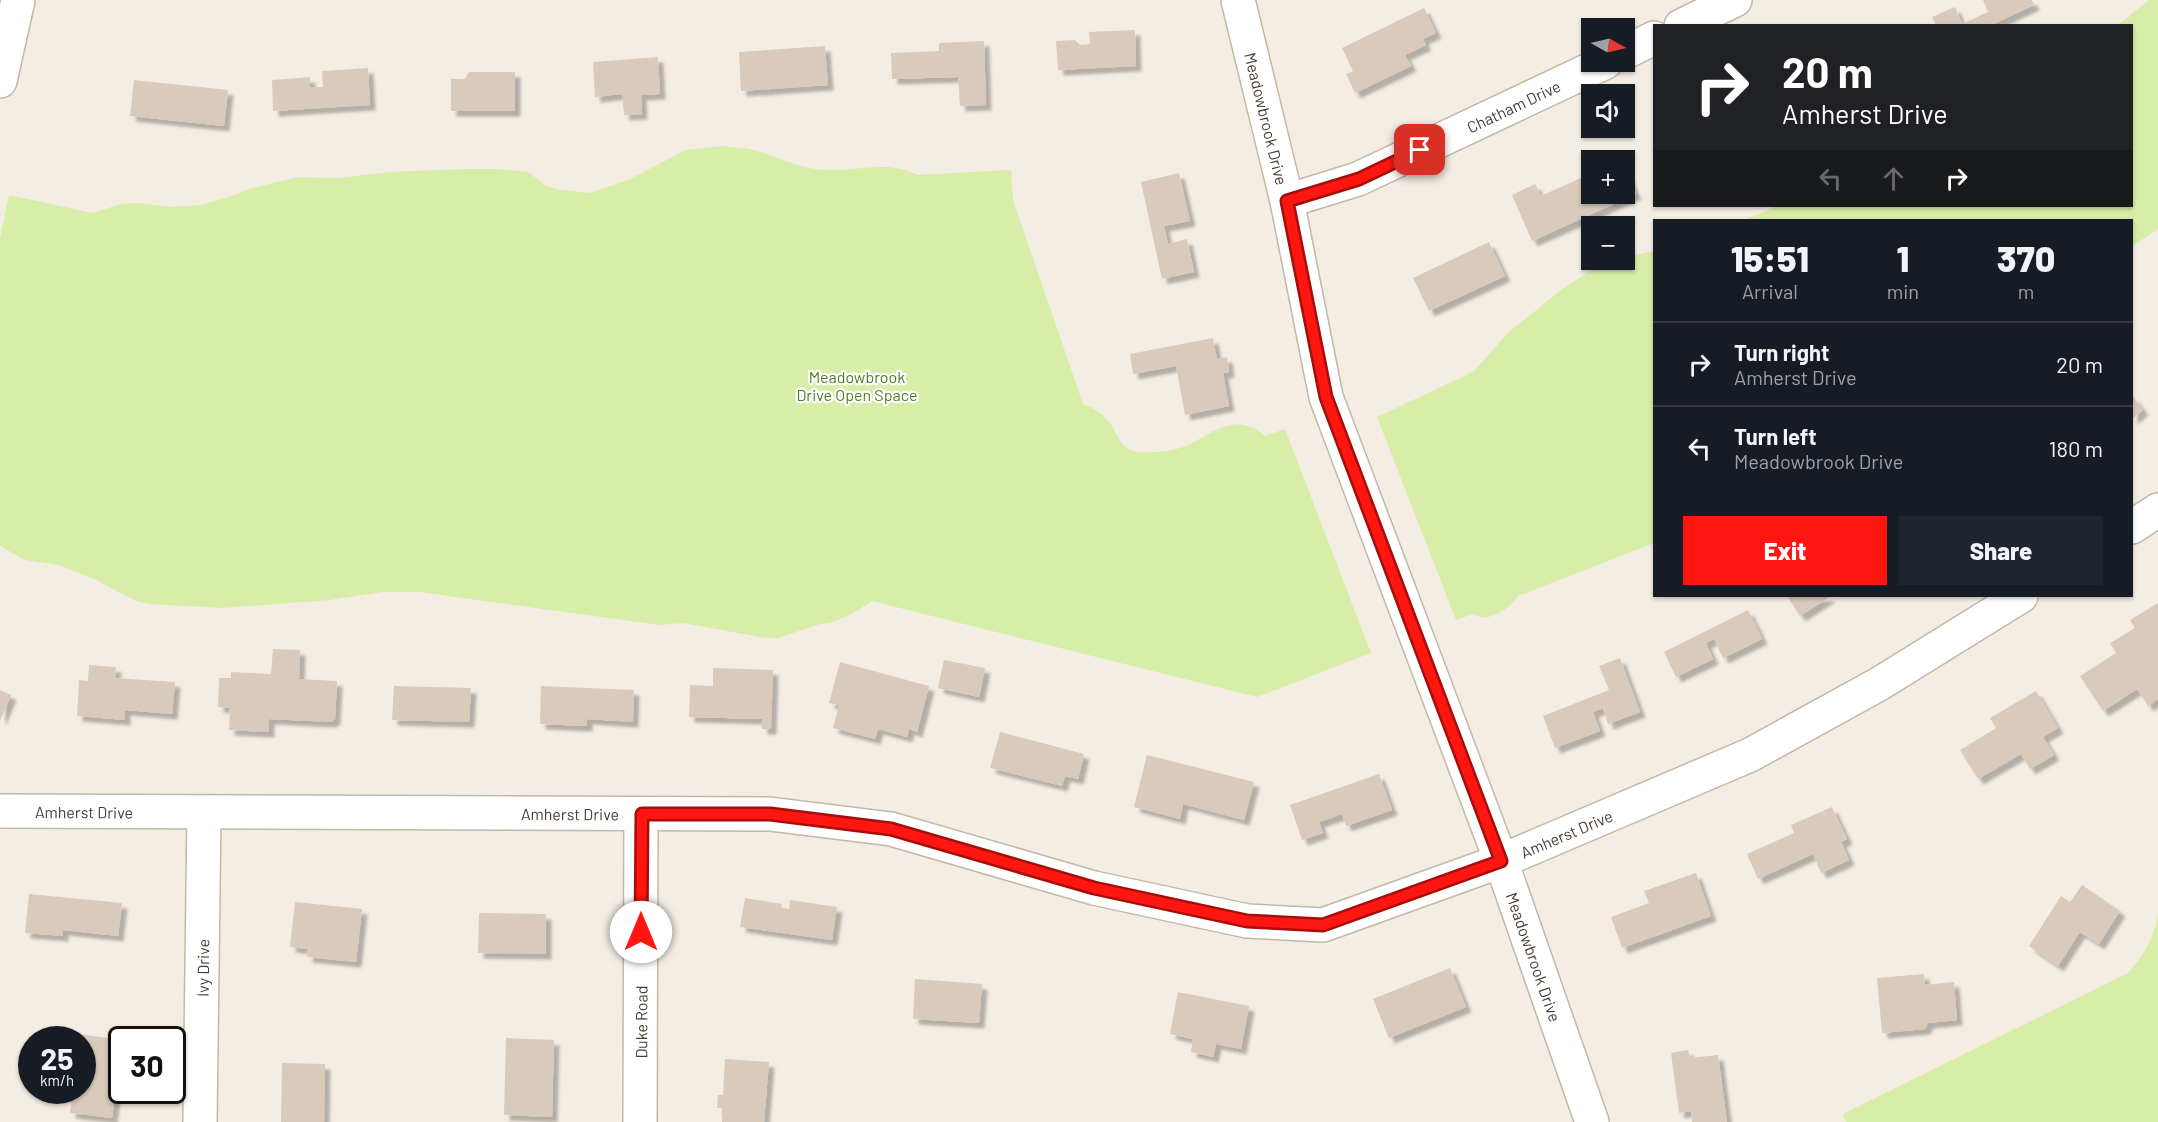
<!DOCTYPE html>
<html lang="en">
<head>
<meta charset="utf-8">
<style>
  :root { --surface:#171b24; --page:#20242c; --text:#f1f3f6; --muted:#9ea1a6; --line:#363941; --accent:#ff1610 }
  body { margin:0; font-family:Barlow,sans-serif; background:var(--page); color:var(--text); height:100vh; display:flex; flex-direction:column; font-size:22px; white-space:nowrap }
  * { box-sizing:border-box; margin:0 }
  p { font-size:20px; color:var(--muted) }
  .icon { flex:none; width:33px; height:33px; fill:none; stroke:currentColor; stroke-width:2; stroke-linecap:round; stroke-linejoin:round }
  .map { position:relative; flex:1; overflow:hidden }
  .sheet { position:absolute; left:1653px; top:219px; width:480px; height:378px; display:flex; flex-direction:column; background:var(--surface); border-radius:0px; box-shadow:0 2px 4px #0004 }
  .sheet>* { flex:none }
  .top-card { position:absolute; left:1653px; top:24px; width:480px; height:183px; border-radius:0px; box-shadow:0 2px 4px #0004; background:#202124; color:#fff; overflow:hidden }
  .needle { width:39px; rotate:98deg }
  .tools { position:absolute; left:1581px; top:18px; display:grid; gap:12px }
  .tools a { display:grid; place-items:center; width:54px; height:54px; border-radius:0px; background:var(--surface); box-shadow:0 2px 4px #0004; font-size:30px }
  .speed { position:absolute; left:18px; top:1026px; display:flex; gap:12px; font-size:30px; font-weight:700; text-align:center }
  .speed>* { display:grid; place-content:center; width:78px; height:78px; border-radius:50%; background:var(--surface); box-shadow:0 2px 4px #0004; line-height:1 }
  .speed small { font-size:15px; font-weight:400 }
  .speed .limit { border:3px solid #111; border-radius:9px; background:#fff; color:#111 }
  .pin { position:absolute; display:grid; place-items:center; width:51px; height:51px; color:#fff; margin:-26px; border-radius:12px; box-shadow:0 3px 9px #0006 }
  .me { position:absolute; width:66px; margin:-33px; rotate:0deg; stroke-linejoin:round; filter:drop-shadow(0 0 4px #0008) }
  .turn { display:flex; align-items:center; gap:21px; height:126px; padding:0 30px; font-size:27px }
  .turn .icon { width:78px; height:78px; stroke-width:2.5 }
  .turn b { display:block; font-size:42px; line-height:51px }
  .lanes { display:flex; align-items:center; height:57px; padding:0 30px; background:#0003; justify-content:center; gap:30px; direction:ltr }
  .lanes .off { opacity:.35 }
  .eta { display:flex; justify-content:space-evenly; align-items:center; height:102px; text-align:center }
  .eta b { font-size:36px; font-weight:800; line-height:42px }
  .action { display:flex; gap:12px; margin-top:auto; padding:12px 30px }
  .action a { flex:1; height:69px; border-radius:0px; background:var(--accent); color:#fff; font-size:24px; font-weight:800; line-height:69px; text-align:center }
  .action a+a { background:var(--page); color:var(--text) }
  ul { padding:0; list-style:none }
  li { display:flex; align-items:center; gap:18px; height:84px; padding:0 30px; border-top:2px solid var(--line) }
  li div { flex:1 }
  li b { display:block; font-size:22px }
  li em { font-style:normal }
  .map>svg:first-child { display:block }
  .green { fill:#d7eda8 }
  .building { fill:#dacabb; filter:url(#shadow) }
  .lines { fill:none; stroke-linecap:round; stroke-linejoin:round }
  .minor-casing { stroke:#c3b7a8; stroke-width:36 }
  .minor { stroke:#fff; stroke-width:33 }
  .route-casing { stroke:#a60e0a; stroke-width:15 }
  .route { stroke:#ff1610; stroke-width:10 }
  .labels { text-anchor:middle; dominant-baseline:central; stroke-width:4.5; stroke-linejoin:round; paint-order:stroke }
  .street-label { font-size:16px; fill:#473d33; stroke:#fff }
  .park-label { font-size:16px; fill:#507f20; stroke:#fff }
</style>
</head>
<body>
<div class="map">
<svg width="2158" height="1122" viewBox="0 0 2158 1122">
  <defs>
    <filter id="shadow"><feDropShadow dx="5.5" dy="5.5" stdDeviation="1.5" flood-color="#0004"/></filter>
  </defs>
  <rect width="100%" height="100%" fill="#f4ede4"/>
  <!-- green -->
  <path class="green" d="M2149 0H2158V229L2132 246V220H1745L1777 206H2132V26L2118 25Z
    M724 146C737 148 749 148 761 152 784 160 804 170 829 170 859 171 889 160 917 175L1011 170 1013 200 1083 404C1094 408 1103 414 1110 423 1119 437 1120 449 1138 452 1151 453 1167 452 1180 448 1211 438 1232 408 1265 436L1285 429 1371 653 1257 697 872 601 850 615 830 623 820 624 778 638H766L683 623 660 625 419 592H382L330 600 222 608 150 604 138 602 94 579 59 565 25 560 0 546V239L9 195 93 213 121 204 136 203 174 207 200 205 226 198 249 189 299 177 338 178 390 172 463 169H497L528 172 547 186 560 190 591 193 630 179 686 150Z
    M1654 251V543L1518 596C1510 609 1487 624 1473 614L1456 620 1377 417 1473 372 1509 332 1561 290 1590 271 1617 260H1624L1625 257Z
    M2158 913V1122H1846L1843 1114 2128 973C2144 955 2155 937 2158 913Z"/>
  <!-- building -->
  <path class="building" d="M1983 0H2032L2034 5 1989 26H1936L1932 17 1955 7 1962 24 1988 12Z
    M1424 8 1436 33 1423 39 1426 45 1405 55 1411 66 1355 93 1346 74 1353 71 1342 48Z
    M1135 30 1136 66 1058 70 1056 41 1075 40 1080 45 1090 44 1089 32Z
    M984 41 986 105 960 106 958 77 892 79 891 53 939 51V43Z
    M825 46 828 85 741 91 739 52Z
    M658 57 660 94 641 95 642 114 624 115 622 94 595 97 593 62Z
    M368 68 370 105 273 111 272 80 310 77V87H323L322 71Z
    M469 72H515V111H451V79H465Z
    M134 80 228 90 224 126 130 116Z
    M1624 168 1636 194 1532 241 1512 195 1535 184 1541 196 1592 173V194H1624Z
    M1179 173 1190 221 1164 226 1168 244 1187 239 1194 272 1162 279 1141 182Z
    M1489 242 1505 276 1429 311 1413 278Z
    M1213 338 1217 359 1227 357 1229 372 1223 373 1229 406 1185 415 1176 366 1133 374 1130 354Z
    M2132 395 2143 410 2132 419Z
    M1787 596H1831L1800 616Z
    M2158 603V699L2148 706 2137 689 2103 711 2080 676 2116 653 2110 643 2135 628 2130 620Z
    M1748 610 1762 639 1723 658 1714 639 1706 643 1713 659 1676 677 1664 652Z
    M273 649 300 650 299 679 337 681 335 719 331 722 269 719V732L229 730 230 708 218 707 219 678H231V672L271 674Z
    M1620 658 1640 712 1608 724 1603 708 1593 712 1600 731 1555 748 1543 716 1609 690 1599 666Z
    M944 660 985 668 979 697 938 688Z
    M840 662 929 686 917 732 909 729 907 737 878 729 875 739 833 728 839 705 829 703Z
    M89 665 116 667 115 678 175 682 172 714 125 710V720L77 716 79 680 88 681Z
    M713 668 773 670 771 729H762V719L689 717 690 685 713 686Z
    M394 686 471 688 469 722 392 720Z
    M541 686 634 690 633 722 587 719V726L540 724Z
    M0 690 11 695 0 721Z
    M2036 691 2058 728 2043 737 2054 755 2030 769 2021 754 1978 779 1960 750 1996 728 1990 718Z
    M1000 732 1084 754 1078 779 1065 776 1062 786 990 768Z
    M1147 755 1254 782 1244 820 1183 804 1180 819 1134 807Z
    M1379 774 1392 810 1346 826 1342 814 1319 822 1323 833 1302 840 1290 805Z
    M1832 807 1847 839 1841 842 1849 860 1821 873 1813 854 1758 879 1747 854 1794 833 1791 825Z
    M1696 873 1711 916 1622 948 1611 917 1649 903 1644 891Z
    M2082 885 2120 911 2099 944 2080 932 2058 966 2029 946 2061 896 2070 902Z
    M29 894 122 903 118 936 63 930V936L25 933Z
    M745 898 782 904 781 908 789 909 790 900 837 907 832 940 740 927Z
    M295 902 362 909 356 962 307 957 308 949 290 947Z
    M479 913 546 914V954L478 953Z
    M1450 968 1466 1007 1389 1038 1373 999Z
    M1924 974 1925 985 1954 982 1957 1020 1928 1023 1925 1029 1882 1033 1877 978Z
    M915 979 982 984 979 1023 913 1019Z
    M1178 992 1249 1006 1241 1049 1216 1044 1213 1057 1191 1052 1193 1039 1170 1034Z
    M79 1034 122 1040 118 1075 122 1076V1089H116L112 1118 70 1113 72 1096 61 1094 62 1090H82V1040H78Z
    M506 1038 554 1040 552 1117 504 1115Z
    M1688 1050 1690 1058 1718 1055 1727 1122H1692L1691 1111 1679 1113 1671 1053Z
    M725 1059 769 1062 764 1122H722V1108H717L718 1095H723Z
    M282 1063 325 1064 324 1122H281Z"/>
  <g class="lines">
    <defs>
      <g id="minor">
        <path id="s1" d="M1238 0 1287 201 1326 397 1501 861 1592 1122"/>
        <path d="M1681 26 1735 0"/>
        <path d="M1624 53 1654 38"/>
        <path d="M0 81 18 0"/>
        <path id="s2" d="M1287 201 1358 179 1606 62"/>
        <path d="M2132 527 2158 510"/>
        <path id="s3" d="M0 811 770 814 891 829 1094 888 1247 921 1323 925 1501 861 1750 755 1879 684 2021 596"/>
        <path id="s4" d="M200 1122 204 813"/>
        <path id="s5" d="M640 1122 641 814"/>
      </g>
    </defs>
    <!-- minor casing -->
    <use href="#minor" class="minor-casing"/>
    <!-- minor -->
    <use href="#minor" class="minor"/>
  </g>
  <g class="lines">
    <defs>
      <path id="route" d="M641 932 642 814H770L891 829 1094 888 1247 921 1323 925 1501 861 1326 397 1287 201 1359 179 1420 150"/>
    </defs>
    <!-- route casing -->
    <use href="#route" class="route-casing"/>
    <!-- route -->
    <use href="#route" class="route"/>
  </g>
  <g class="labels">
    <!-- street labels -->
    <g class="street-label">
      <text stroke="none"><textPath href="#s2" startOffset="246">Chatham Drive</textPath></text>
      <text stroke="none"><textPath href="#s1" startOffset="122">Meadowbrook Drive</textPath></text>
      <text stroke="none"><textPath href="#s3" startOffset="84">Amherst Drive</textPath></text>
      <text stroke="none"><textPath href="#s3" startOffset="570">Amherst Drive</textPath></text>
      <text stroke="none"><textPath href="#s3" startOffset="1596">Amherst Drive</textPath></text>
      <text stroke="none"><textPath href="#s1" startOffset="1004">Meadowbrook Drive</textPath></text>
      <text stroke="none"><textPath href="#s4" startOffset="154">Ivy Drive</textPath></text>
      <text stroke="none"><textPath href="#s5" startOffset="100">Duke Road</textPath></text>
    </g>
    <!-- park labels -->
    <g class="park-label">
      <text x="857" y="376">Meadowbrook<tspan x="857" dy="18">Drive Open Space</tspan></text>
    </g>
  </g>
</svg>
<div class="tools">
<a><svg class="needle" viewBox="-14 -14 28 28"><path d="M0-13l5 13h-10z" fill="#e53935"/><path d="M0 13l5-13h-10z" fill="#9ea1a6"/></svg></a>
<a><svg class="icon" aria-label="sound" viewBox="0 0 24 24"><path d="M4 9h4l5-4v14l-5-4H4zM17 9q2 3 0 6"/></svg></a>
<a>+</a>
<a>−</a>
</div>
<div class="speed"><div>25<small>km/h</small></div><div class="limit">30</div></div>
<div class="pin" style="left:1420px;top:150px;background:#d93025"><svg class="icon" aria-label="arrive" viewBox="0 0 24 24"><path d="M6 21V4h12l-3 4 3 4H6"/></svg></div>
<svg class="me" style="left:641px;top:932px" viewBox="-20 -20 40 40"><circle r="19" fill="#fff"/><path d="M0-13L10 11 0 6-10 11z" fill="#ff1610"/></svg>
<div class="top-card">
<div class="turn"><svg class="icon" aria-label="right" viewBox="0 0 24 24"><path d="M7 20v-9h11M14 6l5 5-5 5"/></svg><div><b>20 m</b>Amherst Drive</div></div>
<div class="lanes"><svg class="icon off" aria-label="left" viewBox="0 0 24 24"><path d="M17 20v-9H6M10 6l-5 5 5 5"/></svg><svg class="icon off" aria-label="ahead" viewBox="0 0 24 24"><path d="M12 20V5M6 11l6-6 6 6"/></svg><svg class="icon" aria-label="right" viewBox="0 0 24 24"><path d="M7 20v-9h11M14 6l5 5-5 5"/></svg></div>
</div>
<section class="sheet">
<div class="eta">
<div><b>15:51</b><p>Arrival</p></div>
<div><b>1</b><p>min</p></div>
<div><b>370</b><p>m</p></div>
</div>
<ul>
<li><svg class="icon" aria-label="right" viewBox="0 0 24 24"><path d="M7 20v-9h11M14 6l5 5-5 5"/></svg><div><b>Turn right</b><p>Amherst Drive</p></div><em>20 m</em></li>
<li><svg class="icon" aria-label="left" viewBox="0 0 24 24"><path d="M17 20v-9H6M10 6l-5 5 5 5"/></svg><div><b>Turn left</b><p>Meadowbrook Drive</p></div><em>180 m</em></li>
</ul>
<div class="action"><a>Exit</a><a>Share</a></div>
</section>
</div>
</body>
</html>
